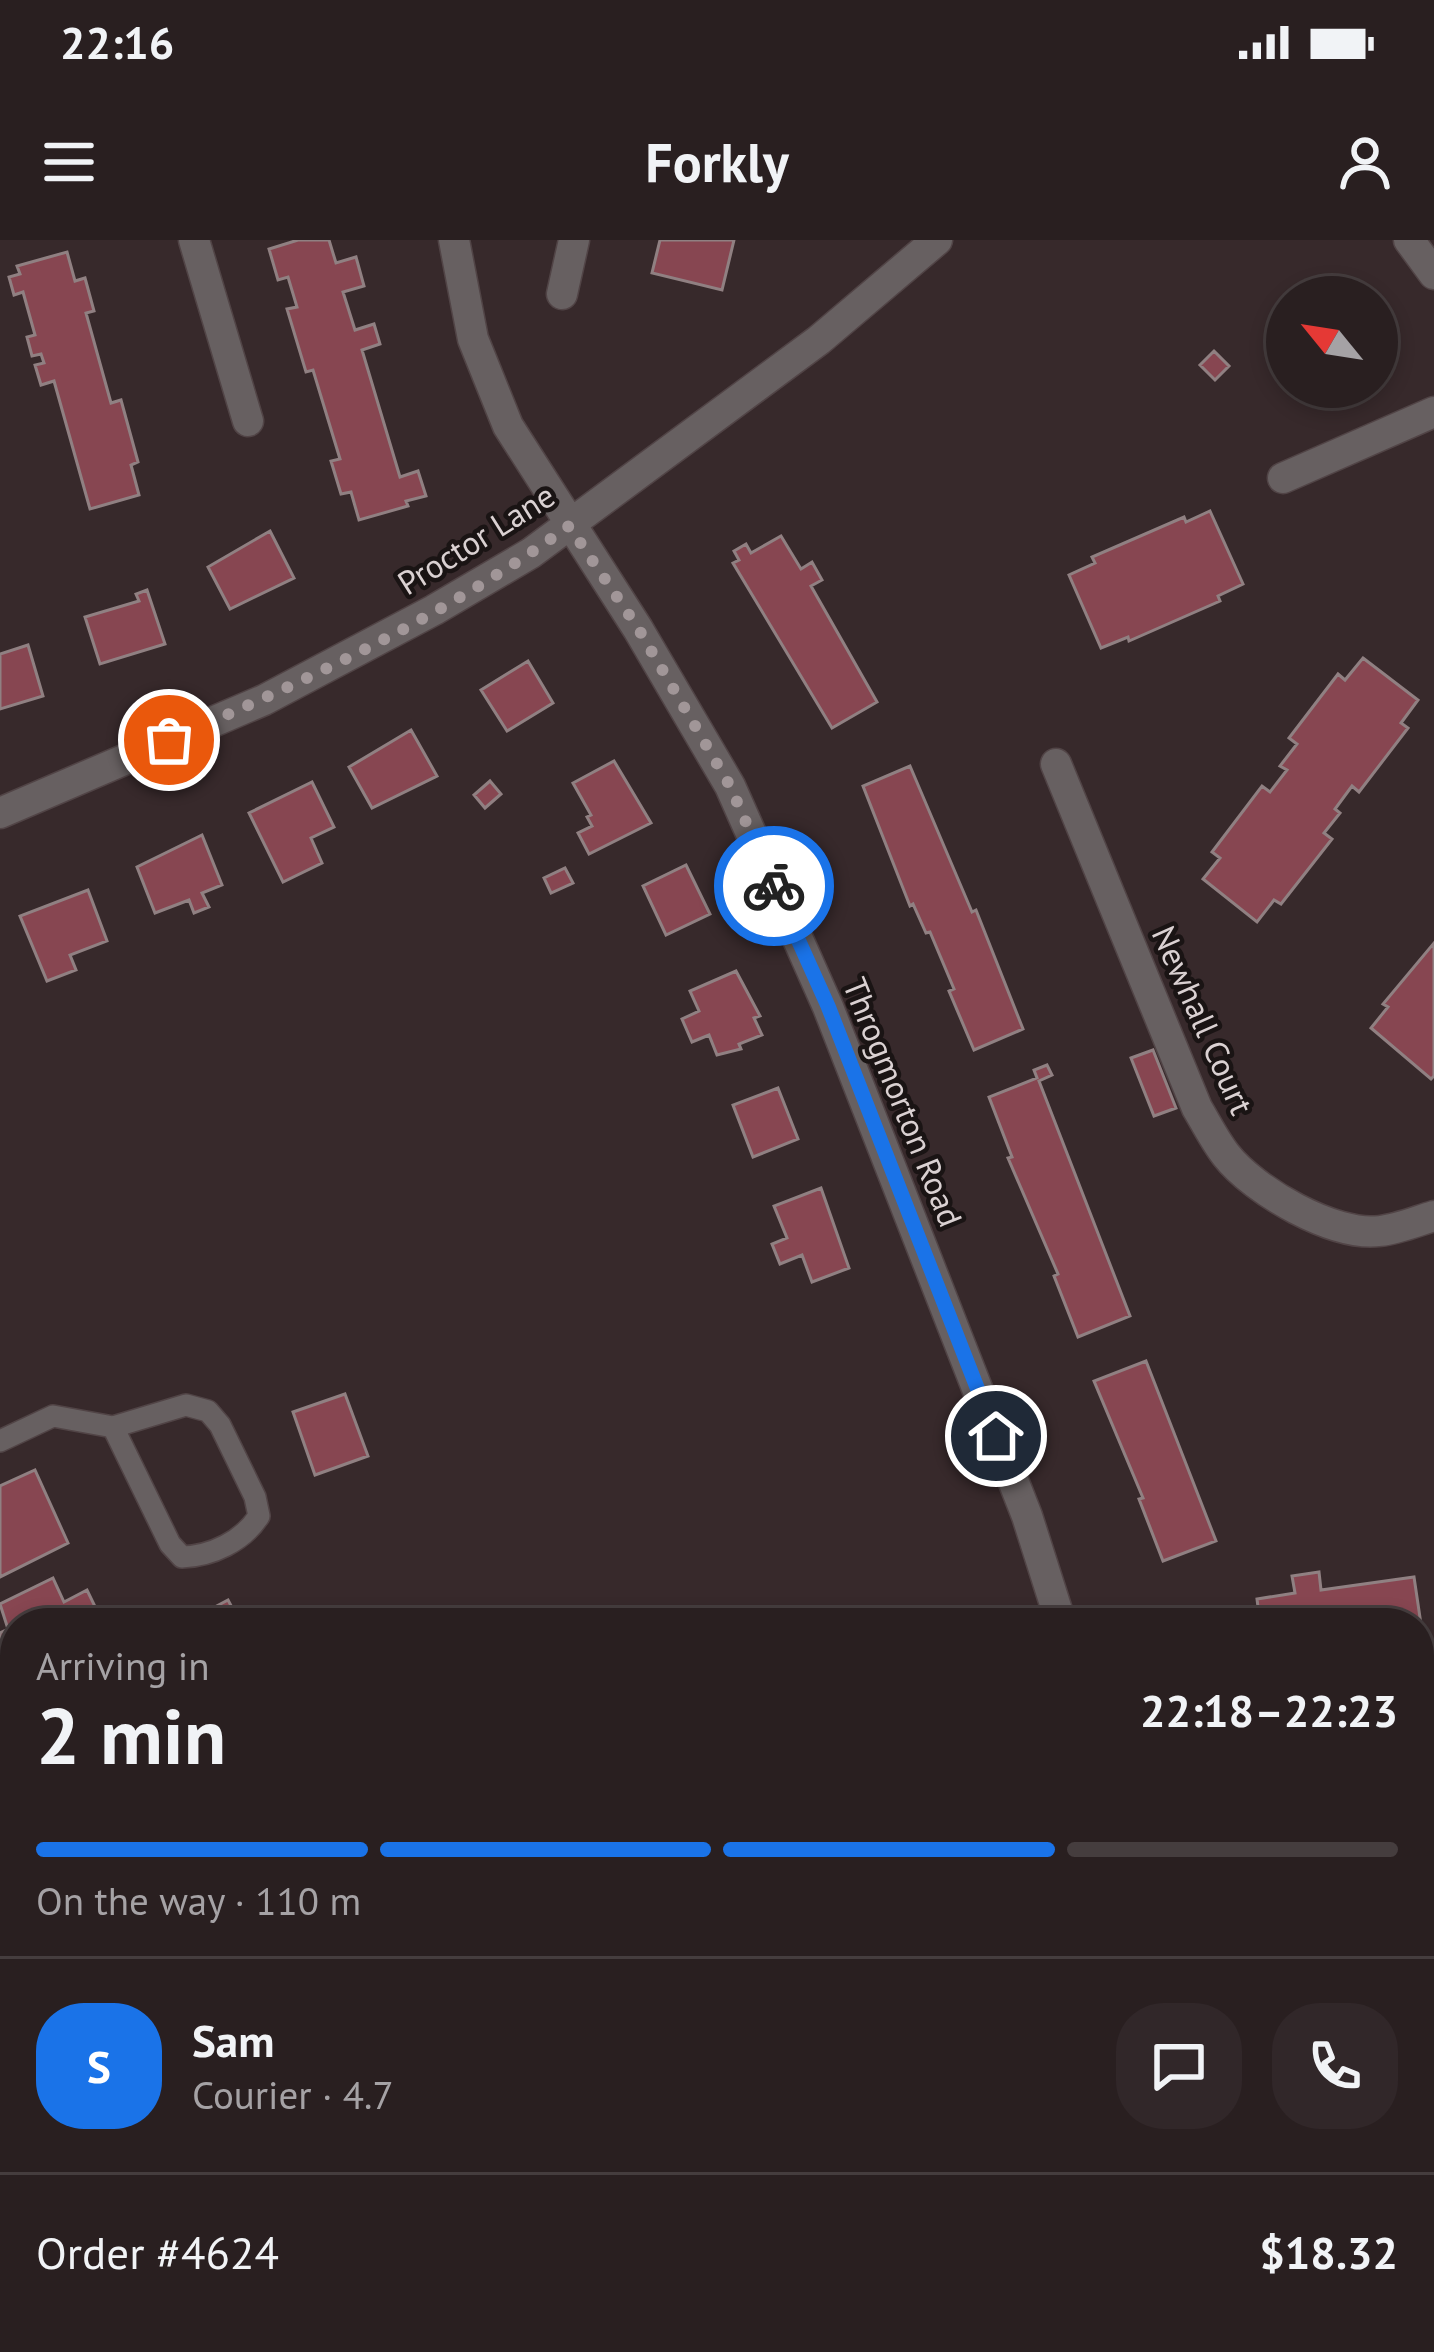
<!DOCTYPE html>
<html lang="en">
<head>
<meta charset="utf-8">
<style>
	:root { --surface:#291f20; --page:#312729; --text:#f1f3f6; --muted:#a5a2a5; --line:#453d3e; --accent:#1a73e8 }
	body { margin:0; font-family:"PT Sans",sans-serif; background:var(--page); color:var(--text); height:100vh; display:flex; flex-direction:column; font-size:45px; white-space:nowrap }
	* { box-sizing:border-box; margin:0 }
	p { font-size:39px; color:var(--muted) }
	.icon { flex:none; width:66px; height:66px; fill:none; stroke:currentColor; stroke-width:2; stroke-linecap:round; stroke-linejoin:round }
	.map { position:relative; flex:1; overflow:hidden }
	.panel { position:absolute; left:0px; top:1368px; width:1434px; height:744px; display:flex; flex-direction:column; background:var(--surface); border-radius:48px 48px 0 0; box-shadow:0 6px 18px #0003,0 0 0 3px var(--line) }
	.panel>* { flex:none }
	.needle { width:78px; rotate:300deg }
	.controls { position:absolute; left:1266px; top:36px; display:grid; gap:24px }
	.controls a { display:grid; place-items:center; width:132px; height:132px; border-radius:50%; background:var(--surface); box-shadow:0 6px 18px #0003,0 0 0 3px var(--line); font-size:60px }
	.pin { position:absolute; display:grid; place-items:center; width:102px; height:102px; color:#fff; margin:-51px; border:6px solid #fff; border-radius:50%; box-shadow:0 3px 12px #0007 }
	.courier { position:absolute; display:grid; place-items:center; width:120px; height:120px; margin:-60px; border:9px solid #1a73e8; border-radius:50%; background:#fff; color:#222; box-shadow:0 3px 15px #0007 }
	.head em { font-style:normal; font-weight:700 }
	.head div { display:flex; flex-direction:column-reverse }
	.head { display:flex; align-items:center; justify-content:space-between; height:204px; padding:0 36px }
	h1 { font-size:78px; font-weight:700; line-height:90px }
	.bar { display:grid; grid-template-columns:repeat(4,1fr); gap:18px 12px; align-content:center; height:144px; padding:0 36px }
	.bar i { height:15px; border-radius:9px; background:var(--line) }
	.bar .on { background:var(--accent) }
	.bar p { grid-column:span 4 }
	.line { display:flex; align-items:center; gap:30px; padding:0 36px; border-top:3px solid var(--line) }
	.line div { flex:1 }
	.round { display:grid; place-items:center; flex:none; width:126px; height:126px; border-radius:48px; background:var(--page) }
	.status { display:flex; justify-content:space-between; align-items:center; height:84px; padding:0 60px; background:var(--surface); direction:ltr }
	.status svg { height:33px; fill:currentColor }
	header { display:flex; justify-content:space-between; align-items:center; height:156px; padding:0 36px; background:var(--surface); font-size:54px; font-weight:700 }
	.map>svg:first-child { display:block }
	.building { fill:#874651; stroke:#908082; stroke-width:3 }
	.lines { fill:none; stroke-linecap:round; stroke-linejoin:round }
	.lane-casing { stroke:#514446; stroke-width:24 }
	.street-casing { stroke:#514446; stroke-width:33 }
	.secondary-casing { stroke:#514446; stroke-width:33 }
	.lane { stroke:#676061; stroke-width:21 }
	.street { stroke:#676061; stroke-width:30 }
	.secondary { stroke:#877c7d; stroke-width:30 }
	.done { stroke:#a19698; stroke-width:12; stroke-dasharray:0 21.6 }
	.route { stroke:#1a73e8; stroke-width:15 }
	.labels { text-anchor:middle; stroke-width:9; stroke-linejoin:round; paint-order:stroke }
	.street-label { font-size:33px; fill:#dad1d2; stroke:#1a1414 }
</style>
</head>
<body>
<div class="status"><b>22:16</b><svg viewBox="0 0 49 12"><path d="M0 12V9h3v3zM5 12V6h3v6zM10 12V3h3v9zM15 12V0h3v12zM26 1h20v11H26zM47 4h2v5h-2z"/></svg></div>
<header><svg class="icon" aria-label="menu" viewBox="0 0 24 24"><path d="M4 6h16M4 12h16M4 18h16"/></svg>Forkly<svg class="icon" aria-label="person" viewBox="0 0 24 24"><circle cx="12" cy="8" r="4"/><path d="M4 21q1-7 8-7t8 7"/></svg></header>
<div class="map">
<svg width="1434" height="2112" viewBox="0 0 1434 2112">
	<rect width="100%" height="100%" fill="#37292b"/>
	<path class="building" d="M 298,0 L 329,0 L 336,23 L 356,17 L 364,46 L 343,52 L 355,90 L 374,84 L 380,104 L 362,110 L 400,237 L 418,231 L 426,256 L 406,261 L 408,266 L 359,280 L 351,252 L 341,254 L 331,221 L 340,219 L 313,130 L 306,132 L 287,69 L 297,67 L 288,37 L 278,40 L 269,9 Z
		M 660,0 L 734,0 L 722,50 L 652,33 Z
		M 67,12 L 75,41 L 85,38 L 94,71 L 86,73 L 111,163 L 121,160 L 138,222 L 131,225 L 139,255 L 90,269 L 54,141 L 41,145 L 35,125 L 44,123 L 41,114 L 32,116 L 27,97 L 35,95 L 23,52 L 14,55 L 9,37 L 20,34 L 17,26 Z
		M 1214,111 L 1229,126 L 1215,140 L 1200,125 Z
		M 1210,271 L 1243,344 L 1218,356 L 1220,361 L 1129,401 L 1128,397 L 1101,408 L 1069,335 L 1095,323 L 1092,317 L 1184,277 L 1186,282 Z
		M 270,291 L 294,338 L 230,369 L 208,327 Z
		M 781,296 L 801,329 L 812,322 L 822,340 L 811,346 L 877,462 L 832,488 L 733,323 L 739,320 L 734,311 L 746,304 L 751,313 Z
		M 147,350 L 165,404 L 100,424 L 85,377 L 139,361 L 136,354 Z
		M 28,405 L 43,456 L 0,469 L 0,414 Z
		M 1363,418 L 1418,460 L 1401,483 L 1408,488 L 1359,552 L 1352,546 L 1335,569 L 1340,573 L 1324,593 L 1332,599 L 1281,664 L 1274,660 L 1257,682 L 1203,639 L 1220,618 L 1212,612 L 1262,546 L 1270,552 L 1287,530 L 1280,526 L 1297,504 L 1289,498 L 1338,434 L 1345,440 Z
		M 528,421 L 553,463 L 507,491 L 481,450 Z
		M 411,490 L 437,536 L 372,568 L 349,527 Z
		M 614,521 L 651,583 L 589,614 L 578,593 L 592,586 L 587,577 L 591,575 L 573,543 Z
		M 910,526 L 972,672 L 976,670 L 1023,789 L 974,810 L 949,751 L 954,749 L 930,692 L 926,693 L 913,664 L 910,666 L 863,546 Z
		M 490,541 L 501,554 L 485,568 L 474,555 Z
		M 312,542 L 334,587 L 311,598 L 322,623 L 283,642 L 249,573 Z
		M 202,595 L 222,645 L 202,653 L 209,667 L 194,673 L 189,660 L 155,673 L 137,627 Z
		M 686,625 L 710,674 L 666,695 L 643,646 Z
		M 565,628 L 573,643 L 551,653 L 544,638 Z
		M 88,650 L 107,701 L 70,715 L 76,730 L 47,741 L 20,676 Z
		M 1434,703 L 1434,836 L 1431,839 L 1371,788 L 1388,767 L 1383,764 Z
		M 736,731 L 760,776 L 754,778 L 762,795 L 739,804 L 741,809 L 717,815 L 709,795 L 692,802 L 682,779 L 699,771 L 690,751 Z
		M 1153,810 L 1176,868 L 1154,876 L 1131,818 Z
		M 1047,825 L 1052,835 L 1039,841 L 1130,1076 L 1078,1097 L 1054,1036 L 1058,1034 L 1008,918 L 1012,917 L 989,857 L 1037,838 L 1034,830 Z
		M 778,848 L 798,899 L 753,917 L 733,865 Z
		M 821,948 L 849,1028 L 812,1042 L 802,1015 L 780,1024 L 772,1004 L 787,998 L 774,966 Z
		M 1146,1121 L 1216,1301 L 1163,1321 L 1139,1259 L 1143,1258 L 1094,1141 Z
		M 345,1154 L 368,1216 L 315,1235 L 293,1172 Z
		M 35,1230 L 68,1303 L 0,1337 L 0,1246 Z
		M 1319,1332 L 1321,1350 L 1414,1337 L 1422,1391 L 1419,1392 L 1419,1383 L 1260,1383 L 1257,1359 L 1295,1353 L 1292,1336 Z
		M 53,1338 L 64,1362 L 87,1350 L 103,1383 L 15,1383 L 12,1461 L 0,1435 L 0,1393 L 8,1389 L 0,1364 Z
		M 228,1360 L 237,1377 L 226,1383 L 197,1383 L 194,1378 Z
		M 15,1980 L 15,2048 L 3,2023 L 0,2024 L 0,1987 Z
		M 48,2097 L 92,2097 L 99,2112 L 43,2112 L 40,2104 Z
		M 295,2097 L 347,2097 L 349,2102 L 321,2112 L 301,2112 Z
		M 540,2097 L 586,2097 L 590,2112 L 541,2112 Z
		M 669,2097 L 731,2097 L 733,2108 L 672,2112 Z
		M 1229,2097 L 1298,2098 L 1304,2112 L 1235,2112 Z"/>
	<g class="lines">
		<defs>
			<path id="lane" d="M 0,1201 L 53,1176 L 113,1187 L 186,1165 L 208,1171 L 220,1185 L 255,1257 L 259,1276 C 243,1301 212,1316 182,1317 L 170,1304 L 113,1187
				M 0,1956 L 15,1949
				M 619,2097 L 622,2112"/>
			<path id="street" d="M 194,0 L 248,181
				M 454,0 L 473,99 L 508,186 L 638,389 L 730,546 L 828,767 L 1027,1276 L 1061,1383
				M 1409,0 L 1434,34
				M 562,54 L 574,0
				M 1283,238 L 1434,172
				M 1056,524 L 1197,868 C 1206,883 1215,901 1226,915 C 1254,951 1334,997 1380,991 C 1398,989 1417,981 1434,976
				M 0,573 L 264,460 L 434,370 L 531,313 L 819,100 L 937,0
				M 1419,1501 L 1434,1499
				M 1063,2097 L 1089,2112
				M 1034,2112 L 1049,2097"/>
			<path id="secondary" d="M 0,1679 L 15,1706
				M 201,2097 L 206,2112"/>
		</defs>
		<use href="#lane" class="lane-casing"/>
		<use href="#street" class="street-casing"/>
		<use href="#secondary" class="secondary-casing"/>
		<use href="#lane" class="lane"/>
		<use href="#street" class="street"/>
		<use href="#secondary" class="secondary"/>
	</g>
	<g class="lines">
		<path class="done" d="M 169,500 C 307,441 448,374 569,286 L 638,388 L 730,546 L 774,646"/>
		<path class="route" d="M 774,646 L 828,766 L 996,1196"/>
	</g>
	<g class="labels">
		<g class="street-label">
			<text transform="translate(476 299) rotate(-32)" y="12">Proctor Lane</text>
			<text transform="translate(1203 780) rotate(66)" y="12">Newhall Court</text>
			<text transform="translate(903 862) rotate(68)" y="12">Throgmorton Road</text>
		</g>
	</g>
</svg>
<div class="controls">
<a><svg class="needle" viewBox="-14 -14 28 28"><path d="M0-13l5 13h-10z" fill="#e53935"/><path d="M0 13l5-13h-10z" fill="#a5a2a5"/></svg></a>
</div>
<div class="pin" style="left:169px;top:500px;background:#ea580c"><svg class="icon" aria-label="bag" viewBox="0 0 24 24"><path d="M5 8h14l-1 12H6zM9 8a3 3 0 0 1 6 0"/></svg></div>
<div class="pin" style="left:996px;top:1196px;background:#1f2937"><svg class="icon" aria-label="home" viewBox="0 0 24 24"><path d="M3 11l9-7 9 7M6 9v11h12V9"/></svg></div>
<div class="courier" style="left:774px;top:646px"><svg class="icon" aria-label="bike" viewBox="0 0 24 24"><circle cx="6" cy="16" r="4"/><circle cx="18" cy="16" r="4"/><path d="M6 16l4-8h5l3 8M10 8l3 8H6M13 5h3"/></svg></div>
<section class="panel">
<div class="head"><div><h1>2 min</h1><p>Arriving in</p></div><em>22:18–22:23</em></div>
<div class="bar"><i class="on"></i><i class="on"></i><i class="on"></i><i></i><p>On the way · 110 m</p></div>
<div class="line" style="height:216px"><b class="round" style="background:var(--accent);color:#fff">S</b><div><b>Sam</b><p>Courier · 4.7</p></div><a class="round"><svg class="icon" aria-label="chat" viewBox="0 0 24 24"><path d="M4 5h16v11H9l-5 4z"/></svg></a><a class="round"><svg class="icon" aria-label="phone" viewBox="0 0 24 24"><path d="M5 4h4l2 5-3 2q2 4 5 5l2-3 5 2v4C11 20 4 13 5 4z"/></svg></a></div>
<div class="line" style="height:156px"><div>Order #4624</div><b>$18.32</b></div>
</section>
</div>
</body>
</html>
